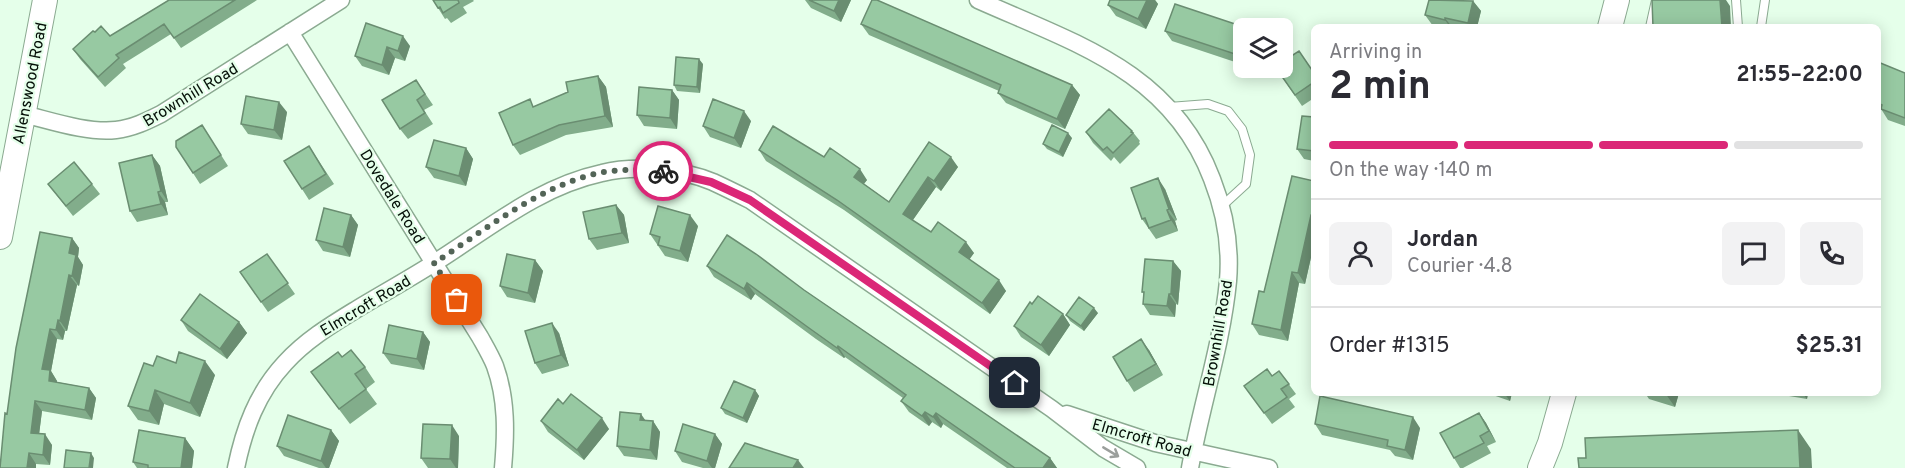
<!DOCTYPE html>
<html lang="en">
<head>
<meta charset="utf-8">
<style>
	:root { --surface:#fff; --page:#f2f2f3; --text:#2b2b33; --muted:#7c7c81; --line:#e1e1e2; --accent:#db2777 }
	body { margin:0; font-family:Overpass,sans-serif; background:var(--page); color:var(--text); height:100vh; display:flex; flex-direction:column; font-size:22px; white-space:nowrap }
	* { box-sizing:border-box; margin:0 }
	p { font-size:20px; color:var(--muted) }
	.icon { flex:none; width:33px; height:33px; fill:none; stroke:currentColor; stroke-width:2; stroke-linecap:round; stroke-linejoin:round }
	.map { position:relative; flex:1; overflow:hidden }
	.sheet { position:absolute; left:1311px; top:24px; width:570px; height:372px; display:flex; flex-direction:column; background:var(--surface); border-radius:9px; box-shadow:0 3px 15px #0003 }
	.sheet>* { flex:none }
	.buttons { position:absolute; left:1233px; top:18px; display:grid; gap:12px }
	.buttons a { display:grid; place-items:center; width:60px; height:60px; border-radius:9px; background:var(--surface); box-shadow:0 3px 15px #0003; font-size:30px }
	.pin { position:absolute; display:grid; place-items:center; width:51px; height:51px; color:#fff; margin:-26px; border-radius:12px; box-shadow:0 3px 9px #0006 }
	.courier { position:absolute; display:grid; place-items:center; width:60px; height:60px; margin:-30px; border:4px solid #db2777; border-radius:50%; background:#fff; color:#222; box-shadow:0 2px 8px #0007 }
	.headline em { font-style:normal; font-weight:700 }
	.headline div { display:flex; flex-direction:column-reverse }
	.headline { display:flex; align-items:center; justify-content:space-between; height:102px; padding:0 18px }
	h1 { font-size:39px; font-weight:700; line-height:45px }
	.bar { display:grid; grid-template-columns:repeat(4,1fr); gap:9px 6px; align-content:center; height:72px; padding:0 18px }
	.bar i { height:8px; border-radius:4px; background:var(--line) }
	.bar .current { background:var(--accent) }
	.bar p { grid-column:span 4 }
	.line { display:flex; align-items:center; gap:15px; padding:0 18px; border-top:2px solid var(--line) }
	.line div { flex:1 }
	.round { display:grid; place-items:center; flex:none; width:63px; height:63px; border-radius:9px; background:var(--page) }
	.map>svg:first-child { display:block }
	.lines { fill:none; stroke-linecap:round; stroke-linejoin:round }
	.lane-casing { stroke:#8baa91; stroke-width:10 }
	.street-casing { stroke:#8baa91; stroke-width:19 }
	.secondary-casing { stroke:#8baa91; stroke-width:26 }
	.lane { stroke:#fff; stroke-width:8 }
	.street { stroke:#fff; stroke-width:16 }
	.secondary { stroke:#fff; stroke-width:24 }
	.wall { fill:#82ad8b }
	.shaded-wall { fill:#6a8d71 }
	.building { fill:#97c9a2; stroke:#6a8d71; stroke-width:1.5 }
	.oneway { stroke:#9b9f9c }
	.done { stroke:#536457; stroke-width:6; stroke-dasharray:0 10.8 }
	.route { stroke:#db2777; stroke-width:8 }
	.labels { text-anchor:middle; stroke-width:4.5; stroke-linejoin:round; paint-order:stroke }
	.street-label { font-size:16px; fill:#051008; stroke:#e5ffea }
</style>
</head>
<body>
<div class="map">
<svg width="1905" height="468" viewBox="0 0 1905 468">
	<rect width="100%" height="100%" fill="#e5ffea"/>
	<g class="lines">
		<defs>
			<path id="lane" d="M 1736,0 L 1738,27
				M 1650,27 L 1656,0
				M 1761,27 L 1765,0
				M 1169,107 L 1208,104 L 1228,111 L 1242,129 L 1250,155 L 1246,184 L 1222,206"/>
			<path id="street" d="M 978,0 C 1074,43 1171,71 1212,179 C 1225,212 1231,245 1228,281 C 1222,344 1201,406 1190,468
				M 290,32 L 480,337 C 485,346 491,356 495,366 C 507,399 506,434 503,468
				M 23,114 C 52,121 86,133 116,130 C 133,128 147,121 161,114 L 341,0
				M 1067,414 L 1155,443 L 1269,468
				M 236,468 C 244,429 257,393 285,363 C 306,340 331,325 357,309 C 382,294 407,280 431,265 C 486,231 537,187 602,173 C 634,165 683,169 713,182 C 726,188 738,194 750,200 L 1052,409 L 1103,448 L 1137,468"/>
			<path id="secondary" d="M 1610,27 L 1617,0
				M 0,237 L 45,0
				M 1540,468 L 1550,443 L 1564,393"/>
		</defs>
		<use href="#lane" class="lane-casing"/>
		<use href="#street" class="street-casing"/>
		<use href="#secondary" class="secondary-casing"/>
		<use href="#lane" class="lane"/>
		<use href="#street" class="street"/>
		<use href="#secondary" class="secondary"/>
	</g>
	<path class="wall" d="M 169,0 L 257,0 L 181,48 L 171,34 L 123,64 L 126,68 L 105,87 L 80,59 L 73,49 L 95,32 L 110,36 Z
		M 433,0 L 473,0 L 474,1 L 463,7 L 467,13 L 451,23 L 447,18 L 445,19 Z
		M 805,0 L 851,0 L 841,22 L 811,8 Z
		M 1110,0 L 1155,0 L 1158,4 L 1146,29 L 1116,16 L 1108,5 Z
		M 1473,1 L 1481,11 L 1477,27 L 1437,27 L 1433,26 L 1425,15 Z
		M 366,23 L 410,46 L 405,61 L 395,58 L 389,75 L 362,66 L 355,56 Z
		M 861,24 L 1072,85 L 1080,95 L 1065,129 L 1006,103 L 998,93 L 999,91 L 869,35 Z
		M 1244,28 L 1244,65 L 1172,41 L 1165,31 Z
		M 1878,62 L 1905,73 L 1905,126 L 1888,120 L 1878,104 Z
		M 703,64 L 700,93 L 677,91 L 674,85 Z
		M 1260,68 L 1271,68 L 1270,71 Z
		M 1276,68 L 1314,73 L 1314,98 L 1302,106 Z
		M 598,76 L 606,87 L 613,127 L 566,135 L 520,155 L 513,145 L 535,106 L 568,92 Z
		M 416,80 L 433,105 L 424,110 L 433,124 L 408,139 L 400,129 Z
		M 672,90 L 679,100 L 677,129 L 644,126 L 637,115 Z
		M 287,112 L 282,140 L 248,134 L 241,124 Z
		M 1314,117 L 1314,161 L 1304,159 L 1297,149 Z
		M 751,121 L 741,148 L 710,137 L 703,126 Z
		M 202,125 L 228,166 L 200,184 L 193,173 Z
		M 1132,131 L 1140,141 L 1139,142 L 1140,144 L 1120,164 L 1114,157 L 1111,161 L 1093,143 L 1086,132 Z
		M 1072,138 L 1063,157 L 1047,149 L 1043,144 Z
		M 929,142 L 958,167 L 941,191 L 936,187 L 913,220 L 931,232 L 974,253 L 969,259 L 1006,291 L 990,314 L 844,210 L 766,161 L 759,150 L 824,157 L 867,180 L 864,184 L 889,202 Z
		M 309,146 L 334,184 L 309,200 L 302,189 Z
		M 466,148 L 473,159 L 466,186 L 434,178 L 426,167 Z
		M 152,155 L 160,166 L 168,202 L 165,202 L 168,215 L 137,222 L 130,211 Z
		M 1314,181 L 1314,244 L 1305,284 L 1299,283 L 1288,341 L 1259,335 L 1252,324 Z
		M 48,184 L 92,184 L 100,194 L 73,216 Z
		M 1165,189 L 1177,220 L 1175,221 L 1178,231 L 1156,239 L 1142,219 Z
		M 616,205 L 624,215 L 629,243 L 597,250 L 589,239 Z
		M 351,215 L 358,225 L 350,257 L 323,251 L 316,240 Z
		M 698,226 L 688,262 L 665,256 L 650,234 Z
		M 72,238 L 79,248 L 78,257 L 83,265 L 79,286 L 77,285 L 67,331 L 65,331 L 63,340 L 57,339 L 51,371 L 57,381 L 57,382 L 89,388 L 96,398 L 92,420 L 42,411 L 39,434 L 52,445 L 50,465 L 36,464 L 36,468 L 0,468 L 7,414 Z
		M 267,254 L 295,294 L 268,312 L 240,272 Z
		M 535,260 L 543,271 L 535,303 L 507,297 L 500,286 Z
		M 1173,261 L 1181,271 L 1178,305 L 1176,304 L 1175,317 L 1150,315 L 1143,304 L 1144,294 L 1142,292 Z
		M 707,266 L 804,290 L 1050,458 L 1057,468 L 1007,468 L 943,424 L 941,428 L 932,422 L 929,426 L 909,412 L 901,401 L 903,398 L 845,357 L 844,358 L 816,339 L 755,294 L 751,300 L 714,277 Z
		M 1032,304 L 1063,314 L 1070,325 L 1049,356 L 1021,337 L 1014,326 Z
		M 1098,313 L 1084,331 L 1070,321 L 1066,315 Z
		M 181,320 L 239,322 L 247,333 L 227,359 L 188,331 Z
		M 423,332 L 430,342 L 424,370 L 391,364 L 383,353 Z
		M 559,333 L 569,366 L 542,374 L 535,363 Z
		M 1149,350 L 1163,375 L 1134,392 L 1127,381 Z
		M 342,357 L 365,367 L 375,382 L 366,389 L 377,404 L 350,424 L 311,372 Z
		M 153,366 L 215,375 L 200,417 L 164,404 L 159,425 L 138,420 L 128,406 Z
		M 1279,371 L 1296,394 L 1289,399 L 1295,407 L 1272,424 L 1244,386 L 1272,376 Z
		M 755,390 L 759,396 L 747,423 L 725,414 L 721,408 Z
		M 1487,393 L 1512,393 L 1510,401 Z
		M 1645,393 L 1679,393 L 1675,407 L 1649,399 Z
		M 1787,393 L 1808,393 L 1807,399 L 1789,396 Z
		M 563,404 L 609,429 L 584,460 L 548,432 L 541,421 Z
		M 1479,413 L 1486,423 L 1496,442 L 1487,446 L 1491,453 L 1463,468 L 1460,468 L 1454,458 Z
		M 645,420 L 653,421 L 660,432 L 657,460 L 624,456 L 617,446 Z
		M 1315,424 L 1420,428 L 1413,460 L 1395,456 L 1390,450 L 1322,435 Z
		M 331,430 L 339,441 L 329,468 L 319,468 L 284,456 L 277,446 Z
		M 715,434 L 722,444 L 715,468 L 703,468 L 682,462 L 675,451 Z
		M 459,436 L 458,468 L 428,468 L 421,458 Z
		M 185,438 L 194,451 L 192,468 L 137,468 L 133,462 Z"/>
	<path class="shaded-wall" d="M 839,0 L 851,0 L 841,22 L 834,11 Z
		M 1147,0 L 1155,0 L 1158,4 L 1146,29 L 1138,19 Z
		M 1720,0 L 1726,0 L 1730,6 L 1731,27 L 1722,27 Z
		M 1473,1 L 1481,11 L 1477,27 L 1471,27 L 1468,23 Z
		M 1445,18 L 1452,27 L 1450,27 L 1445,20 Z
		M 403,36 L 410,46 L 405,61 L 398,51 Z
		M 387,47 L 395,58 L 389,75 L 382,65 Z
		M 699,59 L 703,64 L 700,93 L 697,87 Z
		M 598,76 L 606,87 L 613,127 L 605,116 Z
		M 1072,85 L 1080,95 L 1065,129 L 1057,119 Z
		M 672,90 L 679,100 L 677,129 L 670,118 Z
		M 279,102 L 287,112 L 282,140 L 274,130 Z
		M 744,111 L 751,121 L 741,148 L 734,138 Z
		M 1068,133 L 1072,138 L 1063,157 L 1059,152 Z
		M 466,148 L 473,159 L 466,186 L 459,176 Z
		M 152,155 L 160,166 L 168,202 L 161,191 Z
		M 951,157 L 958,167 L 941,191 L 934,181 Z
		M 860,169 L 867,180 L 861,187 L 854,177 Z
		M 928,177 L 936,187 L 910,224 L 903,214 Z
		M 1158,178 L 1165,189 L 1177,220 L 1169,209 Z
		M 158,192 L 165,202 L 168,215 L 161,204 Z
		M 616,205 L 624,215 L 629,243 L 622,233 Z
		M 1167,210 L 1175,221 L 1178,231 L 1171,220 Z
		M 351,215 L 358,225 L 350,257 L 343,247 Z
		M 690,215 L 698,226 L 688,262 L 680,251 Z
		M 1311,215 L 1314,219 L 1314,244 L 1305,284 L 1298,273 Z
		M 72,238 L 79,248 L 78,257 L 83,265 L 79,286 L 72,276 L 69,253 Z
		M 966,242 L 974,253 L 967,263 L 959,252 Z
		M 535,260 L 543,271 L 535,303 L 528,293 Z
		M 1173,261 L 1181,271 L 1178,305 L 1171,294 Z
		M 1292,272 L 1299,283 L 1288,341 L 1281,330 Z
		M 69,275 L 77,285 L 67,331 L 60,321 Z
		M 999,280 L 1006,291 L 990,314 L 982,303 Z
		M 747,283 L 755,294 L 751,300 L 744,289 Z
		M 1169,294 L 1176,304 L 1175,317 L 1167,306 Z
		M 1094,308 L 1098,313 L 1084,331 L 1081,326 Z
		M 1063,314 L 1070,325 L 1049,356 L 1041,345 Z
		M 58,320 L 65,331 L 63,340 L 56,330 Z
		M 239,322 L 247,333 L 227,359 L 220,349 Z
		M 552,323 L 559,333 L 569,366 L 561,355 Z
		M 50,329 L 57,339 L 51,371 L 57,381 L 56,391 L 42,369 Z
		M 423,332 L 430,342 L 424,370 L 417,359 Z
		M 1141,339 L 1149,350 L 1163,375 L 1156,364 Z
		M 838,346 L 845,357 L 844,358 L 837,348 Z
		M 205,361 L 215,375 L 200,417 L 190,403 Z
		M 89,388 L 96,398 L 92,420 L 85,410 Z
		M 155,390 L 164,404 L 159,425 L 149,411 Z
		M 755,390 L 759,396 L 747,423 L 743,418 Z
		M 1504,393 L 1512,393 L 1510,401 Z
		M 1665,393 L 1679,393 L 1675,407 Z
		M 1803,393 L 1808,393 L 1807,399 L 1803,394 Z
		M 35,401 L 42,411 L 38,443 L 31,433 Z
		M 925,412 L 932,422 L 929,426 L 922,416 Z
		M 936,413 L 943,424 L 941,428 L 933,417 Z
		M 1479,413 L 1486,423 L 1496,442 L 1489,431 Z
		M 641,414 L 648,424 L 640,420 Z
		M 1413,417 L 1420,428 L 1413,460 L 1405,450 Z
		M 602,418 L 609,429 L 584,460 L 577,450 Z
		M 653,421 L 660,432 L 657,460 L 650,450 Z
		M 452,425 L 459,436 L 458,468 L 456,468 L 450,459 Z
		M 331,430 L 339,441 L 329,468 L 326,468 L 321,461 Z
		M 1798,430 L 1811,449 L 1812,468 L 1800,468 Z
		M 45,434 L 52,445 L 50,465 L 43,455 Z
		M 715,434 L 722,444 L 715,468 L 712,468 L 707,461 Z
		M 185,438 L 194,451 L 192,468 L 181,468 Z
		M 29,453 L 36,464 L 36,468 L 27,468 Z
		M 91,453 L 94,458 L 93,468 L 89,468 Z
		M 1050,458 L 1057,468 L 1043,468 Z
		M 798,460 L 804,468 L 793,468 Z"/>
	<path class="building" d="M 169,0 L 235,0 L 174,38 L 164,24 L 116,55 L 119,58 L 98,77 L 73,49 L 93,31 L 95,32 L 101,26 L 110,36 Z
		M 433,0 L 458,0 L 459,3 L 443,13 L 440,7 L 438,8 Z
		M 809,0 L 839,0 L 834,11 Z
		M 872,0 L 877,0 L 1072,85 L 1057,119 L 998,93 L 1001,85 L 861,24 Z
		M 1110,0 L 1147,0 L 1138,19 L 1108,5 Z
		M 1429,0 L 1473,1 L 1468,23 L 1445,18 L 1445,20 L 1425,15 Z
		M 1652,0 L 1720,0 L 1722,27 L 1653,27 Z
		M 1175,4 L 1247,28 L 1244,28 L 1244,57 L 1165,31 Z
		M 366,23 L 403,36 L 398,51 L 387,47 L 382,65 L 355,56 Z
		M 1299,51 L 1314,73 L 1314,82 L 1295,95 L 1276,68 L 1282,68 L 1282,62 Z
		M 676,57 L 699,59 L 697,87 L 674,85 Z
		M 1878,62 L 1905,73 L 1905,118 L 1881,109 L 1882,105 L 1878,103 L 1878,93 L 1880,87 L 1878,86 Z
		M 598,76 L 605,116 L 559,125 L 513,145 L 499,113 L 530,99 L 533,107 L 568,92 L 566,82 Z
		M 416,80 L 425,94 L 417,100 L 425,113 L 400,129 L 382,100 Z
		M 639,87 L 672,90 L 670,118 L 637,115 Z
		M 246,96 L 279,102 L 274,130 L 241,124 Z
		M 713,99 L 744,111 L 734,138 L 703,126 Z
		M 1109,109 L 1132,131 L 1131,132 L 1133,133 L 1113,153 L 1107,147 L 1103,150 L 1086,132 Z
		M 1302,116 L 1314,117 L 1314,151 L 1297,149 Z
		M 202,125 L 221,155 L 193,173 L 176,147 L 176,141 Z
		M 1052,125 L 1068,133 L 1059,152 L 1043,144 Z
		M 773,126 L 824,157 L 830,148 L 860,169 L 854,177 L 889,202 L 929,142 L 951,157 L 934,181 L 928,177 L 903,214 L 931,232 L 938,222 L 966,242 L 959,252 L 999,280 L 982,303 L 837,200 L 759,150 Z
		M 434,140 L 466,148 L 459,176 L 426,167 Z
		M 309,146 L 326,174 L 302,189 L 284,161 Z
		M 152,155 L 161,191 L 158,192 L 161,204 L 130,211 L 119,163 Z
		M 74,162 L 92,184 L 66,206 L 48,184 Z
		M 1292,176 L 1314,181 L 1314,208 L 1313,215 L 1311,215 L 1298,273 L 1292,272 L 1281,330 L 1252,324 L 1259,291 L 1264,292 Z
		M 1158,178 L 1169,209 L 1167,210 L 1171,220 L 1149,228 L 1145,218 L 1142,219 L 1131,188 Z
		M 616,205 L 622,233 L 589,239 L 583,212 Z
		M 658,206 L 690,215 L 680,251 L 658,245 L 660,237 L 650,234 Z
		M 324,208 L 351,215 L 343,247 L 316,240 Z
		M 40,232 L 72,238 L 69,253 L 76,255 L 72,276 L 69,275 L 60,321 L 58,320 L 56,330 L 50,329 L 42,369 L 50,370 L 49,381 L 89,388 L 85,410 L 35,401 L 31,433 L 45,434 L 43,455 L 29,453 L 27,468 L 0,468 L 5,413 L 7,414 L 16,348 Z
		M 727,235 L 756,254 L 804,290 L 1050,458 L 1043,468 L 1015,468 L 936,413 L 933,417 L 925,412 L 922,416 L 901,401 L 906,395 L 838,346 L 837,348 L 809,328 L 747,283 L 744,289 L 707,266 Z
		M 267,254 L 288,283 L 261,302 L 240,272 Z
		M 507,254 L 535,260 L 528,293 L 500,286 Z
		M 1145,259 L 1173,261 L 1171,294 L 1169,294 L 1167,306 L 1143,304 L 1144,292 L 1142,292 Z
		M 200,294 L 239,322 L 220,349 L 181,320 Z
		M 1038,296 L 1063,314 L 1041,345 L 1014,326 L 1030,302 L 1032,304 Z
		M 1079,297 L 1094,308 L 1081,326 L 1066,315 Z
		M 552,323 L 561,355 L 535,363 L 525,331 Z
		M 389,325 L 423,332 L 417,359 L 383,353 Z
		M 1141,339 L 1156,364 L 1127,381 L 1113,357 Z
		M 351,350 L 365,367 L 355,374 L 366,389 L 339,409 L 311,372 L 338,352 L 342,357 Z
		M 179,352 L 205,361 L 190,403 L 155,390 L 149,411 L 128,406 L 144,363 L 153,366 L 157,356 L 176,363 Z
		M 1267,369 L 1272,376 L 1279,371 L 1289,384 L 1281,389 L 1287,397 L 1264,413 L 1244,386 Z
		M 734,381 L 755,390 L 743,418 L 721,408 Z
		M 571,394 L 602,418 L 577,450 L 541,421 L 558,399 L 563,404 Z
		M 1320,396 L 1413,417 L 1405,450 L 1387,446 L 1388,440 L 1315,424 Z
		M 620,412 L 641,414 L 640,420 L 653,421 L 650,450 L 617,446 Z
		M 1479,413 L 1489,431 L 1480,436 L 1484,443 L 1454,458 L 1440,433 Z
		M 288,415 L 331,430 L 321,461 L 277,446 Z
		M 423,424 L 452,425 L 450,459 L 421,458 Z
		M 683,424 L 715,434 L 707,461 L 675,451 Z
		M 139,430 L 185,438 L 181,468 L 148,468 L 148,465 L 133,462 Z
		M 1798,430 L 1800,468 L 1579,468 L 1578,458 L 1586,458 L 1585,438 Z
		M 745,443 L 798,460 L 793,468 L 729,468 Z
		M 66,450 L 91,453 L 89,468 L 64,468 Z"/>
	<defs><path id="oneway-shaft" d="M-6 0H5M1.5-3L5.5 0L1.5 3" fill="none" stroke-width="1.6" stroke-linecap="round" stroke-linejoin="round" transform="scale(1.5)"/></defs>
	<use class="oneway" href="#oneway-shaft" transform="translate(1111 452) rotate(31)"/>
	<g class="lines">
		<path class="done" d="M 457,300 L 434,263 C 487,229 541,184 604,172 C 624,169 643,169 663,171"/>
		<path class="route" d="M 663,171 L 711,182 L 750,200 L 1015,383"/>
	</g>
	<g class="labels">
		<g class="street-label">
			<text transform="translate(29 83) rotate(-79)" y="6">Allenswood Road</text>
			<text transform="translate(190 94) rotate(-31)" y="6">Brownhill Road</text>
			<text transform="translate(393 196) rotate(58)" y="6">Dovedale Road</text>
			<text transform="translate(365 305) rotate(-31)" y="6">Elmcroft Road</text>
			<text transform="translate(1217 333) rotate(-80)" y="6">Brownhill Road</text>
			<text transform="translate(1142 437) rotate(16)" y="6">Elmcroft Road</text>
		</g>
	</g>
</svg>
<div class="buttons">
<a><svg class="icon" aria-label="layers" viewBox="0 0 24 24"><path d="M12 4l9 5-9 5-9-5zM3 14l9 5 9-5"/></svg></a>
</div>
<div class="pin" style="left:457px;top:300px;background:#ea580c"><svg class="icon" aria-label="bag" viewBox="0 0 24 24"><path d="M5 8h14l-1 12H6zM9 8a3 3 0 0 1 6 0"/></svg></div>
<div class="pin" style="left:1015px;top:383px;background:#1f2937"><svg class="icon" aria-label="home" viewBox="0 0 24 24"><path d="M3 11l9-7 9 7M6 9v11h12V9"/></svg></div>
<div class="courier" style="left:663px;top:171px"><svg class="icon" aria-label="bike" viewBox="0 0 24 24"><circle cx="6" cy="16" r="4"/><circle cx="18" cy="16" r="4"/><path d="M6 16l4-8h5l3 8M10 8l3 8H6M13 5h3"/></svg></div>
<section class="sheet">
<div class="headline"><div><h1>2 min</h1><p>Arriving in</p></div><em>21:55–22:00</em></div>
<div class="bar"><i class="current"></i><i class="current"></i><i class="current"></i><i></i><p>On the way · 140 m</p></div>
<div class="line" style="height:108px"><a class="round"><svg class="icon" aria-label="person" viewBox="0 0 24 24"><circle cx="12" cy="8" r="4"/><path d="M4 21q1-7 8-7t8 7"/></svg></a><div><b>Jordan</b><p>Courier · 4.8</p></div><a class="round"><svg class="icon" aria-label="chat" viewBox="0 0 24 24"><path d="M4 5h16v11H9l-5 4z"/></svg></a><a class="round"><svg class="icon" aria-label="phone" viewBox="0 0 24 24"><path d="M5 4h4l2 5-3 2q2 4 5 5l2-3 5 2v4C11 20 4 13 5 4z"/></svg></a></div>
<div class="line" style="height:78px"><div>Order #1315</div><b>$25.31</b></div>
</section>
</div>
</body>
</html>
